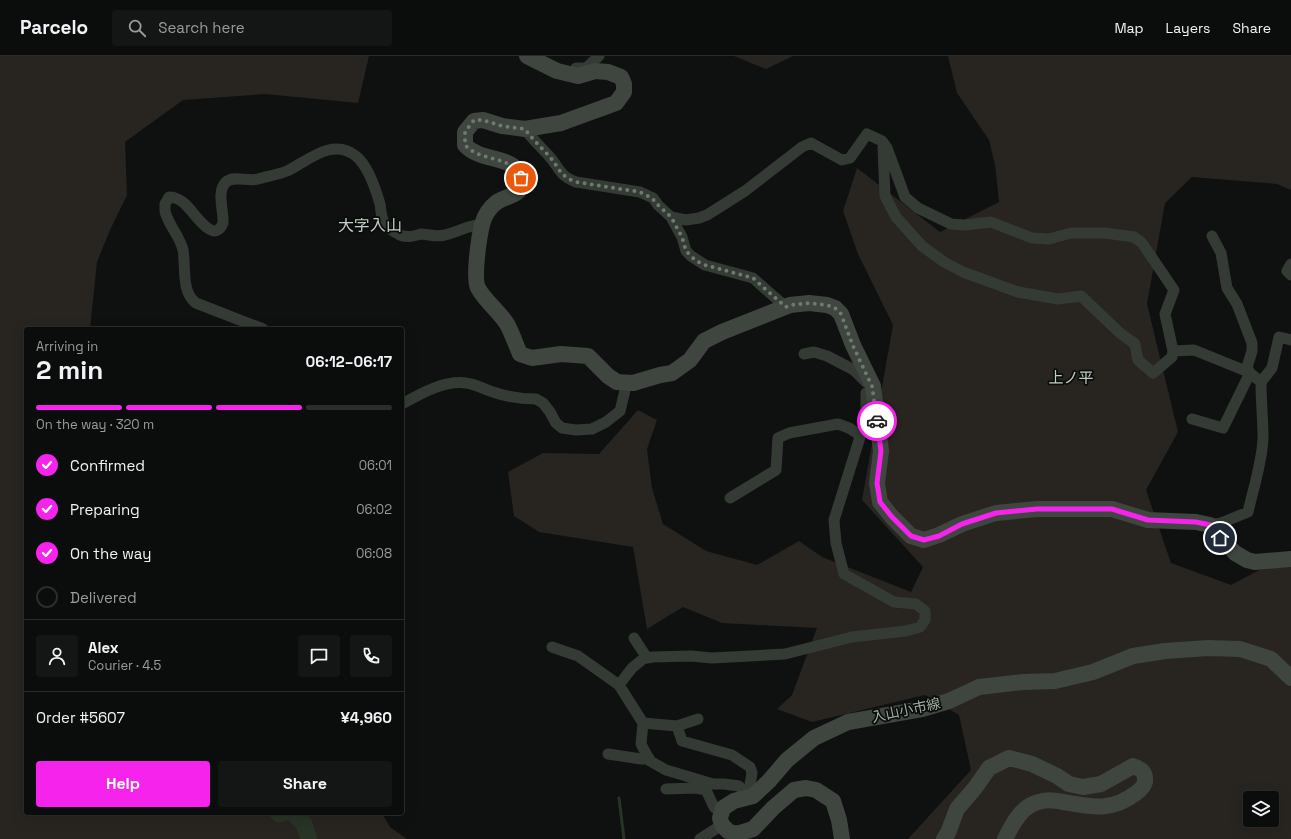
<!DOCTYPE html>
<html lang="en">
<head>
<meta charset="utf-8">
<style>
	:root { --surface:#0b0d0c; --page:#141615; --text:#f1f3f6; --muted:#9a9c9d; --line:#2b2d2d; --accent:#f523eb }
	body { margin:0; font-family:"Space Grotesk","Noto Sans JP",sans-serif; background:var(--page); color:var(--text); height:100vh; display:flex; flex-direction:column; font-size:15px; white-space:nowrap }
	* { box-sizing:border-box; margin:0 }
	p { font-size:13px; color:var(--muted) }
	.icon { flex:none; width:22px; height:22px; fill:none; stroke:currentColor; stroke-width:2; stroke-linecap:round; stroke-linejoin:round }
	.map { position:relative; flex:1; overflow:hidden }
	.panel { position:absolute; left:24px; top:271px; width:380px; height:488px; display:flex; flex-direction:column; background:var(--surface); border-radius:4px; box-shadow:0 4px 16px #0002,0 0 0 1px var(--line) }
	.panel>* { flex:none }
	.buttons { position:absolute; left:1243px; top:735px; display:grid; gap:8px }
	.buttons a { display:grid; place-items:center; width:36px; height:36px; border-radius:4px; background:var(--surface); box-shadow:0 4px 16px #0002,0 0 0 1px var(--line); font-size:20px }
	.pin { position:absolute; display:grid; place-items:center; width:34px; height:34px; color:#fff; margin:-17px; border:2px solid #fff; border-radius:50%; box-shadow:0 1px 4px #0007 }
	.courier { position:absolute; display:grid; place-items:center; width:40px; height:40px; margin:-20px; border:3px solid #f523eb; border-radius:50%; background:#fff; color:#222; box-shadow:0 1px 5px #0007 }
	.head em { font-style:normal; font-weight:800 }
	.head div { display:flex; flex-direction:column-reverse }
	.head { display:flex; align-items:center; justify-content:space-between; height:68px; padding:0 12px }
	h1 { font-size:26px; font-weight:800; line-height:30px }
	.bar { display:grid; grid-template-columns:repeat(4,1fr); gap:6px 4px; align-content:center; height:48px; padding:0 12px }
	.bar i { height:5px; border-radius:3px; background:var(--line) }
	.bar .selected { background:var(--accent) }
	.bar p { grid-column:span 4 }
	.line { display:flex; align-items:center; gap:10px; padding:0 12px; border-top:1px solid var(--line) }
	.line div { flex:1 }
	.round { display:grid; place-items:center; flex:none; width:42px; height:42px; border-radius:4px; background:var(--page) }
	ol { padding:0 12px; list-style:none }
	li { display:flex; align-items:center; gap:12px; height:44px }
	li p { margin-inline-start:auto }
	li .icon { padding:4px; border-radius:50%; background:var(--accent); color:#fff; stroke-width:4 }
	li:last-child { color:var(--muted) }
	li i { width:22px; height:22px; border:2px solid var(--line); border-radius:50% }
	.button { display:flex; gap:8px; margin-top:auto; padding:8px 12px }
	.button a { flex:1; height:46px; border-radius:4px; background:var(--accent); color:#fff; font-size:16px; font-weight:800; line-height:46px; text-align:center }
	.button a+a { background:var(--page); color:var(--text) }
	header { display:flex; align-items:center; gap:24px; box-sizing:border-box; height:56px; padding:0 20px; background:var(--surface); border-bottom:1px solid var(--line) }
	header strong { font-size:19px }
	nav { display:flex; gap:22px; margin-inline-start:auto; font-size:14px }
	.search { width:280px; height:36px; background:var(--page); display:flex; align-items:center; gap:10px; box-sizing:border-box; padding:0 14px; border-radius:4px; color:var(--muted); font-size:15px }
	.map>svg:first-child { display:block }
	.green { fill:#282420; fill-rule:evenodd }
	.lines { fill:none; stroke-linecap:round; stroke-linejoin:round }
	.stream { stroke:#283426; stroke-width:3 }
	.river { stroke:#283426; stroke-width:17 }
	.minor { stroke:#343b35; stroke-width:11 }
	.secondary { stroke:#3e463f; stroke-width:16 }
	.done { stroke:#6d7a6e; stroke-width:4; stroke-dasharray:0 7.2 }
	.route { stroke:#f523eb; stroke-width:5 }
	.labels { text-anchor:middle; stroke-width:3.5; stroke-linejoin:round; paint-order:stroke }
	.street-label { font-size:14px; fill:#a0b2a1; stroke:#0a0b0b }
	.neighbourhood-label { font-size:15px; fill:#c1cec2; stroke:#0a0b0b }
	.quarter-label { font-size:16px; fill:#c1cec2; stroke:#0a0b0b }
</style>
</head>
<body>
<header>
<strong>Parcelo</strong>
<div class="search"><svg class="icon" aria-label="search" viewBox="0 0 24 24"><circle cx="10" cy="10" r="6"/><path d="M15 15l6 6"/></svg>Search here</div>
<nav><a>Map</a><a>Layers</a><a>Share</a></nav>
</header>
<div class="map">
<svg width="1291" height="783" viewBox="0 0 1291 783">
	<rect width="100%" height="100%" fill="#0f1110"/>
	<path class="green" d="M 0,0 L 369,0 L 358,47 L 265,38 L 183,44 L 125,86 L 127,139 L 110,174 L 97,206 L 90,273 L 26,273 L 26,757 L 382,757 L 390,771 L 407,783 L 0,783 Z
		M 734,0 L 793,0 L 766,13 Z
		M 948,0 L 1291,0 L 1291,134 L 1277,128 L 1192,121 L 1165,147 L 1147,248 L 1178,376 L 1146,434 L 1171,507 L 1231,529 L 1291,497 L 1291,783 L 908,783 L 971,714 L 959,659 L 925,639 L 812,666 L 777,653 L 792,639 L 817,572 L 722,567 L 683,551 L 647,573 L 633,491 L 539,476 L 514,460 L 508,416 L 543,397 L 599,398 L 638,354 L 657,364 L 647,393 L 652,432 L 663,468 L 706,495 L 757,509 L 799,485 L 822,501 L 911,536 L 923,511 L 862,444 L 893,269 L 858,198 L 843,155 L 857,112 L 940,176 L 999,146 L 995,109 L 989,84 L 957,37 ZM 1250,742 L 1272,742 L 1272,764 L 1250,764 Z"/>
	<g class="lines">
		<path class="stream" d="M 619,742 L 624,783"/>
		<path class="river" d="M 278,757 L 279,758 L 284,757
			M 294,757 L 304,768 L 309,783"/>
		<path class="minor" d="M 576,12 L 586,12 L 599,0
			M 525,73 C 532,83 541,91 549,100 C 560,112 558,119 576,126 L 640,136 L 653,142 L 658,149 L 671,161 L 682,181 L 686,195 L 691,200 L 705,209 L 753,222 L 771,238 L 786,251
			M 883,91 L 885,140 L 896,161 L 922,190 L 944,206 L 963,216 L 1018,236 L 1058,243 L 1081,240 L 1120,277 L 1135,288 L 1138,304 L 1153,317 L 1172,301 L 1173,295
			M 671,161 L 686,164 L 699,162 L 707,159 L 745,135 L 802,91 L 811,87 L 842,104 L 850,102 L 867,78 L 882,85 L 887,92 L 905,141 L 918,152 L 951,168 L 965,169 L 991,166 L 1032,182 L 1049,183 L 1071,177 L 1105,177 L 1134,181 L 1142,187 L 1174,234 L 1165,258 L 1173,295 L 1194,294 L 1241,313 L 1250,317 L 1261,326 C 1261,345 1263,364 1263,383 C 1262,406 1253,434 1248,456 L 1221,467 L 1210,469
			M 1291,208 L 1287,215 L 1291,219
			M 263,273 L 196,247 C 181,236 186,211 183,194 C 180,180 168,169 165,155 L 165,148 L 169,141 C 176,141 181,144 186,149 C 194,156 214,190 223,167 C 224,155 216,136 226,126 C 234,119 248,126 258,123 C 268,120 277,119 287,115 C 308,105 332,81 356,100 C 368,110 376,134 380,148 C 381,154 381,161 384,166 C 387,172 394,176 400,179 C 408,182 413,180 421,178 C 424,178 427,179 430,179 C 435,180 440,180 445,179 C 458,176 469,169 482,168
			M 1261,326 L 1272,312 L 1279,281 L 1291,284
			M 402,348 C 420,338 444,324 466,327 C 475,328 484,333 493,336 C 507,341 521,343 536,343 L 543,347 L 550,356 L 556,367 L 562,372 L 576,374 L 592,373 L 606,366 L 620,355 L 627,326
			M 1192,363 L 1223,372 L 1250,317 L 1247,311 L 1252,295 L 1252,287 L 1237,248 L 1227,232 L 1221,197 L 1212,180
			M 730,442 L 776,414 L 778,382 L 789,377 L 838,368 L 849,372 L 860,379
			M 634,582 L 647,602
			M 552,591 L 578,600 L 619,629
			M 643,667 L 677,670 L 682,685 L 732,699 L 750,711 L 752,717 L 748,741
			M 677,670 L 698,663
			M 608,698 L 641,703 L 649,702
			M 666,733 L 696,732 L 706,734 L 714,751 L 722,757
			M 748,741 L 739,730 L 724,728 L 713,728 L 666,714 L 650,705 L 641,688 L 643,667 L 619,629 L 632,612 L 643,603 L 647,602 L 653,601 L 691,600 L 712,602 L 785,598 L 852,581 L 906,575 L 920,571 L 925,564 L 925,555 L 916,548 L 894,546 L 844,518 L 836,487 L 834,464 L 866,362 L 866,337 L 873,330 L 866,326 L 854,314 L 827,300 L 814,296 L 804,298
			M 700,783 L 722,769"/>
		<path class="secondary" d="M 527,0 L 557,15 L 578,20 L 595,15 L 608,16 L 621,21 L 624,28 L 624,36 L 616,47 L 561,67 L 525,73 L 502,70 L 483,64 L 474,65 L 465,76 L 465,89 C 479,105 508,100 518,115 C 521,118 521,123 521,127 C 522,140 505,140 497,146 C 490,151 484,160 482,169 C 479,181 473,222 478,232 C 485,245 499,255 507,268 C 512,277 516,289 520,298 L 532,302 L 561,298 L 588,300 L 608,320 L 617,326 L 633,327 L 660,319 L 672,317 L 690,304 L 704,285 L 722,276 L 790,249 L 809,247 L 827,249 L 835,252 L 841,258 L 853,289 L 873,330 L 881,395 L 877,427 L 880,446 L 892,461 L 911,480 L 924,484 L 939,479 L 962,468 L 996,457 L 1037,453 L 1112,453 L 1148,464 L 1196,466 L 1210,469 L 1235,497 L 1247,504 L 1255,506 L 1291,503
			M 842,783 L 839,764 L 833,745 L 816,734 L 806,732 L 794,734 L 773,752 L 753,773 L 737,778 L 728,775 L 722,769 L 720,762 L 723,752 L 734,745 L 753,740 L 769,725 L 787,704 L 814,682 L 848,666 L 922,653 L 949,645 L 979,631 L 1023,626 L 1055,625 L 1093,616 L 1133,600 L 1165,595 L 1208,592 L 1240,593 L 1271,603 L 1291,622
			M 944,783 L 948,777 L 957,753 L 975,732 L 989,712 L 1009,702 L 1032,708 L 1057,720 L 1069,728 L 1083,731 L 1101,728 L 1133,710 C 1139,712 1145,715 1145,722 C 1146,728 1141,734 1136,737 C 1112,756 1091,751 1063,746 C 1052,744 1044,743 1033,748 C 1020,753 1011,771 1005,783"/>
	</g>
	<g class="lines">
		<path class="done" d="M 521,122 C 512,98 481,107 465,89 L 465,76 L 474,64 L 483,64 L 502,70 L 525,73 C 532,83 541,91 549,100 C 560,112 558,119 576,126 L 640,136 L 652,142 L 658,149 L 671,161 L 682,181 L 686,195 L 696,205 L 705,209 L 753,222 L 771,238 L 786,251 L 790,249 L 809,247 L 827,249 L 835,252 L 841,258 L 853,290 L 872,330 L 877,365"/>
		<path class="route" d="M 877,365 L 881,395 L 877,427 L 880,446 L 892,461 L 911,480 L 924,484 L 939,480 L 962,468 L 996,457 L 1037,453 L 1112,453 L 1148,464 L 1196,466 L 1210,469 L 1220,482"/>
	</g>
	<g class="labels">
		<g class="street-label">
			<text transform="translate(906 654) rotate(-12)" y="5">入山小市線</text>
		</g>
		<g class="neighbourhood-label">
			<text x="1071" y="327">上ノ平</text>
		</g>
		<g class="quarter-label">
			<text x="370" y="175">大字入山</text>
		</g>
	</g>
</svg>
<div class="buttons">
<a><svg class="icon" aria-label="layers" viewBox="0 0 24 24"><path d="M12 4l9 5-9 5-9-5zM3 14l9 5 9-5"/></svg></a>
</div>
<div class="pin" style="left:521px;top:122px;background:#ea580c"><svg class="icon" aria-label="bag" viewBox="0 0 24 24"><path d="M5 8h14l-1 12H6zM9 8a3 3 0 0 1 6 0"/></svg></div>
<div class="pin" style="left:1220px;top:482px;background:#1f2937"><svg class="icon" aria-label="home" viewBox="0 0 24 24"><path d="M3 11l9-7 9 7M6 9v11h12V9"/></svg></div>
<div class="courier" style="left:877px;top:365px"><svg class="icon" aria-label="car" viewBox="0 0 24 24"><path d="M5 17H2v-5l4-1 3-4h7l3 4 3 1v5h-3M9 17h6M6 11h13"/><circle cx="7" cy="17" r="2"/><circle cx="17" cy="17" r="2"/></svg></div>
<section class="panel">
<div class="head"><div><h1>2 min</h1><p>Arriving in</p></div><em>06:12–06:17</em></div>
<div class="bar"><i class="selected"></i><i class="selected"></i><i class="selected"></i><i></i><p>On the way · 320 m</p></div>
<ol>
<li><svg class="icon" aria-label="check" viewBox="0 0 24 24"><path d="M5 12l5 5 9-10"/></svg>Confirmed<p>06:01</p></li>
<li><svg class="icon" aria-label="check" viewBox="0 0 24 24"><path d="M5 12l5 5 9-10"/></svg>Preparing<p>06:02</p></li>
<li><svg class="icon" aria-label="check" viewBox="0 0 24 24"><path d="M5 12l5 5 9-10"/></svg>On the way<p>06:08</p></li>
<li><i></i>Delivered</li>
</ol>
<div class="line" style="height:72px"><a class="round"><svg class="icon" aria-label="person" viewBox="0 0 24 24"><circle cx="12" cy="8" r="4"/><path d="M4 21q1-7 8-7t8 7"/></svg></a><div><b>Alex</b><p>Courier · 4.5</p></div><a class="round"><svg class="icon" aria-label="chat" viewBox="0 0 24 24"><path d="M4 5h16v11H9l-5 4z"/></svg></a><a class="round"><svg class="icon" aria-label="phone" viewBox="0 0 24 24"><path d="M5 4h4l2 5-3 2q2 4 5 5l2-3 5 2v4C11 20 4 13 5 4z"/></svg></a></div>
<div class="line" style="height:52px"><div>Order #5607</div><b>¥4,960</b></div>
<div class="button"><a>Help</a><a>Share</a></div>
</section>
</div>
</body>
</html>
